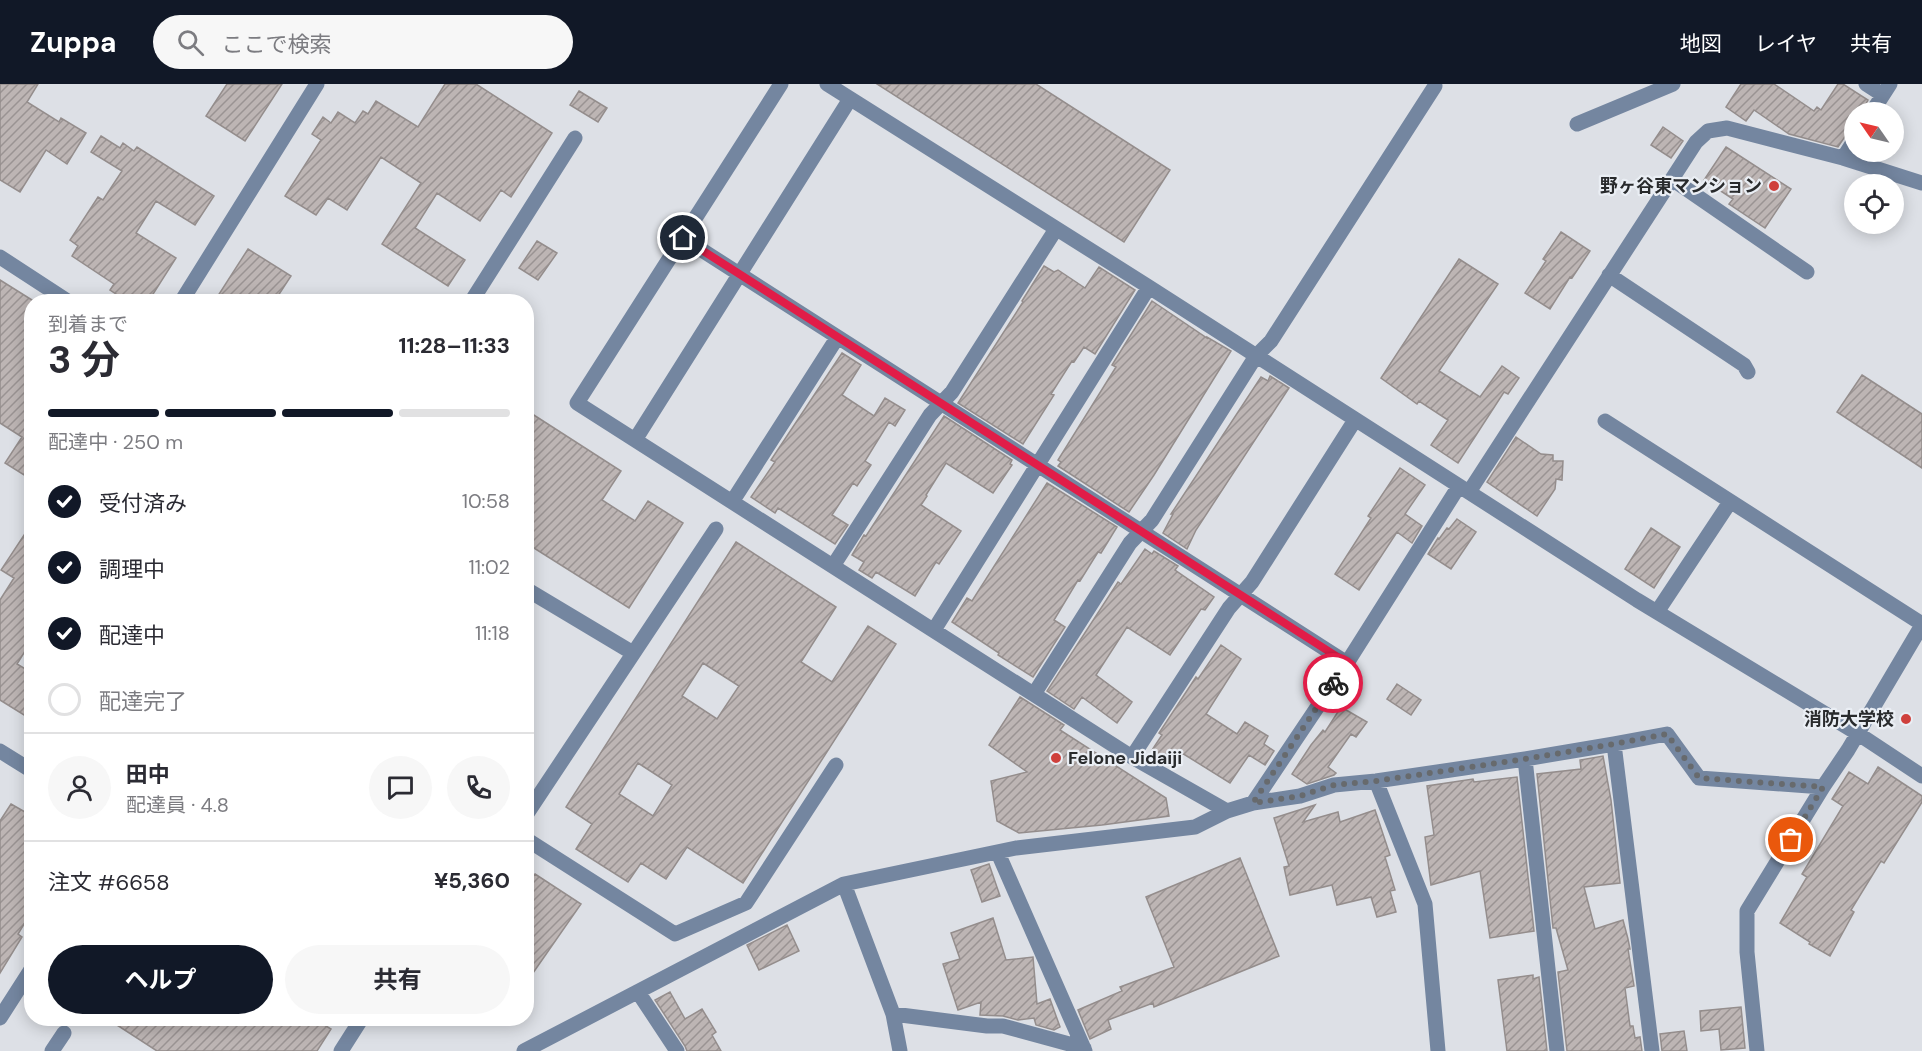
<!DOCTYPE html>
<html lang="ja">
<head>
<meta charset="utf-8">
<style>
	:root { --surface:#fff; --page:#f7f7f7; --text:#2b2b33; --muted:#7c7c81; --line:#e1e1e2; --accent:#111827 }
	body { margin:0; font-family:"DM Sans","Noto Sans JP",sans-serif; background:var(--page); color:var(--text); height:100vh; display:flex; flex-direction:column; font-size:22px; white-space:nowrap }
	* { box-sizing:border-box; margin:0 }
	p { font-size:20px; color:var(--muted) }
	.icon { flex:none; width:33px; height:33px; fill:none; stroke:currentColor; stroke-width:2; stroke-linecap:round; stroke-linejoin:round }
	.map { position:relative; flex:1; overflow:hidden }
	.details { position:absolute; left:24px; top:210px; width:510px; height:732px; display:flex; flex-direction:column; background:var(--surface); border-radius:24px; box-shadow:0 3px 15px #0003 }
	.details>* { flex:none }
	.needle { width:39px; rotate:304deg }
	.buttons { position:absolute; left:1844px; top:18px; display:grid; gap:12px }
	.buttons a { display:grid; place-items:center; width:60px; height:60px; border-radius:50%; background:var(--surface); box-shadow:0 3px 15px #0003; font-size:30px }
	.pin { position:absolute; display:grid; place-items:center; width:51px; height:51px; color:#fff; margin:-26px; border:3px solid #fff; border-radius:50%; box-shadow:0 2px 6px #0007 }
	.courier { position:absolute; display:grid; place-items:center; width:60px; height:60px; margin:-30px; border:4px solid #e11d48; border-radius:50%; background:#fff; color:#222; box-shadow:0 2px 8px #0007 }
	.head em { font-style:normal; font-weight:700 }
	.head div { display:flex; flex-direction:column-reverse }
	.head { display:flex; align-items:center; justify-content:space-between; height:102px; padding:0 24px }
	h1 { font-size:39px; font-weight:700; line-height:45px }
	.bar { display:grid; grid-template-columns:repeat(4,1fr); gap:9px 6px; align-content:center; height:72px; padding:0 24px }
	.bar i { height:8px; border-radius:4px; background:var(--line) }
	.bar .selected { background:var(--accent) }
	.bar p { grid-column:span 4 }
	.line { display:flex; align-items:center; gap:15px; padding:0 24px; border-top:2px solid var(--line) }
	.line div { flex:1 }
	.round { display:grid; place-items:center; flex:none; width:63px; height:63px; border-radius:32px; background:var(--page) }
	ol { padding:0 24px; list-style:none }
	li { display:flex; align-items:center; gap:18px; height:66px }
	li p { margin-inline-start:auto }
	li .icon { padding:6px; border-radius:50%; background:var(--accent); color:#fff; stroke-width:4 }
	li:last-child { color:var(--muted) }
	li i { width:33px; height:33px; border:3px solid var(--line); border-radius:50% }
	.cta { display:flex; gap:12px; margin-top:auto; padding:12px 24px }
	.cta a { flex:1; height:69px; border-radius:36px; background:var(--accent); color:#fff; font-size:24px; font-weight:700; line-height:69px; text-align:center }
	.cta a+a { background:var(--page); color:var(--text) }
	header { display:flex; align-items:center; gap:36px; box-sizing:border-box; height:84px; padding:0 30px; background:var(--accent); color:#fff }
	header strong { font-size:28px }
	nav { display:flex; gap:33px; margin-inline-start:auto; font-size:21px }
	.search { width:420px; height:54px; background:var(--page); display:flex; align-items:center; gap:15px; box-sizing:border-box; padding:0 21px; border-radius:33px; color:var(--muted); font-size:22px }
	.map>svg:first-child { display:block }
	.building { fill:url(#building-hatch); stroke:#948d8c; stroke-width:1.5; fill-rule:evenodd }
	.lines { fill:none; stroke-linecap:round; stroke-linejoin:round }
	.minor { stroke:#7486a0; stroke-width:15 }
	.done { stroke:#676a6d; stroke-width:6; stroke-dasharray:0 10.8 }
	.route { stroke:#e11d48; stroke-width:8 }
	.poi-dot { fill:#cf403c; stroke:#eaeef4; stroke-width:2 }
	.labels { text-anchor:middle; stroke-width:4.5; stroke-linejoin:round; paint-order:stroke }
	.poi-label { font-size:18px; font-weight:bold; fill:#282a2c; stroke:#eaeef4; text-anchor:end }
</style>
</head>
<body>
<header>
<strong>Zuppa</strong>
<div class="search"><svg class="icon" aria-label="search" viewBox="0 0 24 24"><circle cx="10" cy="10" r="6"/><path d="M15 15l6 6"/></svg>ここで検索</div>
<nav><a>地図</a><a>レイヤ</a><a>共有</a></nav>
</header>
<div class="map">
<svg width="1922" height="967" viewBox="0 0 1922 967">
	<defs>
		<pattern id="building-hatch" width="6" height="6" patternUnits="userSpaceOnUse" patternTransform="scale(1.5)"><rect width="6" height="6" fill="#bdb5b4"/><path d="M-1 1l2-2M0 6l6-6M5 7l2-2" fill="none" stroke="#9a9393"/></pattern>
	</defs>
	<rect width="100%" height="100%" fill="#dde0e6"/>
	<path class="building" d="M 0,0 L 38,0 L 27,18 L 59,38 L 61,34 L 86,49 L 67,80 L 46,66 L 20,108 L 0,96 Z
		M 227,0 L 282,0 L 245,57 L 206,32 Z
		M 445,0 L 476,0 L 552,49 L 511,113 L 501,106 L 480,137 L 437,109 L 415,144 L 465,176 L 448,202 L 382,160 L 421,99 L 381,73 L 347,126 L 328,114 L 316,131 L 285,112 L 321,56 L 312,50 L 323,33 L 331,39 L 338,28 L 355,39 L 363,27 L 368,30 L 376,17 L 418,43 Z
		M 877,0 L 1036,0 L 1170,86 L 1124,158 Z
		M 1741,0 L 1774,0 L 1814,27 L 1817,23 L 1821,26 L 1838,0 L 1843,0 L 1868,16 L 1862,28 L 1854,28 L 1854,39 L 1838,63 L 1789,50 L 1754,26 L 1746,37 L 1726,23 Z
		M 579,7 L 607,24 L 598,38 L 570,21 Z
		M 1663,43 L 1683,57 L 1671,74 L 1651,61 Z
		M 101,52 L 120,64 L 123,59 L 134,67 L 137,63 L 214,112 L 195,141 L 156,117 L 136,149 L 176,174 L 148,218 L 128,218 L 110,206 L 114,200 L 72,172 L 78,162 L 70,156 L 98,113 L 103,116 L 122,87 L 91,68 Z
		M 1726,63 L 1791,105 L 1765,144 L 1729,120 L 1733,115 L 1704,96 Z
		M 1561,148 L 1590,167 L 1572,194 L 1570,193 L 1550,225 L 1525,209 L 1546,177 L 1543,175 Z
		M 537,157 L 557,169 L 538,196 L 519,184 Z
		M 248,165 L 291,192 L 274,218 L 214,218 Z
		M 1459,175 L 1498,200 L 1439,287 L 1480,313 L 1502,282 L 1519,294 L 1508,310 L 1504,308 L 1458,379 L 1431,361 L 1448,336 L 1419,317 L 1417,320 L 1381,294 Z
		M 1044,182 L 1054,188 L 1058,186 L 1085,204 L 1099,183 L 1135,206 L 1095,270 L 1084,263 L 1074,278 L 1072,277 L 1051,310 L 1054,311 L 1023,360 L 958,319 L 1023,218 L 1022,217 Z
		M 0,196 L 32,216 L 32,396 L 5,379 L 22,353 L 0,339 Z
		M 1152,217 L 1207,254 L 1207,253 L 1231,267 L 1154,391 L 1129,428 L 1058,382 L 1061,378 L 1058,376 L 1116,283 L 1112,281 Z
		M 842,269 L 861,281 L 842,311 L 874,332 L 885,314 L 905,326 L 895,342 L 889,338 L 865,377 L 871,381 L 857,402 L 853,399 L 832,431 L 848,441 L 835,460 L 778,424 L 775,429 L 751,413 L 775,378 L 771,376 Z
		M 1862,291 L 1922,330 L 1922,384 L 1837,328 Z
		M 1270,292 L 1289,304 L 1196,446 L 1187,465 L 1163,449 L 1173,430 L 1171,430 L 1261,293 L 1268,297 Z
		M 526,326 L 621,387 L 602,416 L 635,437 L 648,417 L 683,439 L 629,524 L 526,459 Z
		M 944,332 L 1012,376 L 1010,380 L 1012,381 L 993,409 L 946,379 L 926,411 L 927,412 L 921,421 L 961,447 L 939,480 L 936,478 L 915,512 L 876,488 L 872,494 L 859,486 L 864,478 L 852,471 L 864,451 L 866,452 Z
		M 1516,353 L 1541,370 L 1553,371 L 1553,377 L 1563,377 L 1562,396 L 1556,395 L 1555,405 L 1537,432 L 1487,398 Z
		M 1400,384 L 1425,401 L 1405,430 L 1422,442 L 1412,459 L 1397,448 L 1359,506 L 1335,490 L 1371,434 L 1368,432 Z
		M 1047,399 L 1117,443 L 1101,469 L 1098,468 L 1080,497 L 1078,496 L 1054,536 L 1065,543 L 1033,593 L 998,571 L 999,569 L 952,538 L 967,514 L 972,517 Z
		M 1457,435 L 1476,448 L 1451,485 L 1428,470 L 1438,454 L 1439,455 L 1447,444 L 1449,445 Z
		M 32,439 L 32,556 L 17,580 L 32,589 L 32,636 L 0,616 L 0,516 L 14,494 L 1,486 Z
		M 1651,444 L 1680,463 L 1654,504 L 1625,485 Z
		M 736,458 L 836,523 L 801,578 L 832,598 L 868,542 L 896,560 L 743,799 L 687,763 L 666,795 L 641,779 L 628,798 L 576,765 L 592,740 L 566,723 ZM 703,579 L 739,602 L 717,635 L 682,612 ZM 638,679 L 672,701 L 653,732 L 619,710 Z
		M 1145,465 L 1152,470 L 1154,467 L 1178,482 L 1175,486 L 1214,513 L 1205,526 L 1201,525 L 1170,571 L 1127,543 L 1096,591 L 1132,618 L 1117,639 L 1082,613 L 1074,625 L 1047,607 L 1118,498 L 1121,500 Z
		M 1221,561 L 1241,575 L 1206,630 L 1237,650 L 1245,638 L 1268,652 L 1264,660 L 1274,667 L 1265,681 L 1249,671 L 1230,699 L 1182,669 L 1173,681 L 1152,666 L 1162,651 L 1159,649 L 1196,593 L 1198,595 Z
		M 1397,600 L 1421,616 L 1411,631 L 1387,615 Z
		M 1020,613 L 1064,641 L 1060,646 L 1166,714 L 1169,732 L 1102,741 L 1019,749 L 997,737 L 991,697 L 1027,688 L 989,661 Z
		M 1341,623 L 1367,638 L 1356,653 L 1351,650 L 1328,683 L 1336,689 L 1334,691 L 1307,700 L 1292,690 L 1311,661 L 1323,646 L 1325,648 Z
		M 1603,672 L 1611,716 L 1620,799 L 1584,803 L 1595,845 L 1623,836 L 1628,855 L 1630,865 L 1628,865 L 1634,902 L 1625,904 L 1630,942 L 1633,942 L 1635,954 L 1640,953 L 1642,967 L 1567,967 L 1558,888 L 1568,886 L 1556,844 L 1553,844 L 1537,690 L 1581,685 L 1580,676 Z
		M 1878,683 L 1922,712 L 1922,718 L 1884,779 L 1881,777 L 1851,826 L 1854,828 L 1830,872 L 1809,860 L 1810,858 L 1780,839 L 1807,793 L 1802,790 L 1843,722 L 1832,715 L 1849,688 L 1868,700 Z
		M 1517,693 L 1534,847 L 1490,854 L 1480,787 L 1431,801 L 1425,753 L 1434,751 L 1427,702 L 1473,695 L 1474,698 Z
		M 11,720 L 32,732 L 32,827 L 18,850 L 22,853 L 0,889 L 0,737 Z
		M 1315,721 L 1303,738 L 1338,728 L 1340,738 L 1375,726 L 1390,771 L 1385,773 L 1395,806 L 1390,807 L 1396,828 L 1377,833 L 1371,813 L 1337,821 L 1332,801 L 1290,811 L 1284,783 L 1289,782 L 1274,734 Z
		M 1240,774 L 1279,872 L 1154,923 L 1153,919 L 1108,936 L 1111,945 L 1090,955 L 1078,926 L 1122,907 L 1120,903 L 1174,883 L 1146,813 Z
		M 989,780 L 1000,812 L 982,818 L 971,786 Z
		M 535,790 L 581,820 L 526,899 L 526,802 Z
		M 993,834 L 1006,876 L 1033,873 L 1037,920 L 1050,915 L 1060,943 L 1054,946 L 1036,941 L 1034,934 L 1018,936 L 1003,932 L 980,931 L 981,918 L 958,926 L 943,880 L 960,875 L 951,849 Z
		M 787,841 L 799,867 L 759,886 L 747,861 Z
		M 1533,891 L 1533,895 L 1539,893 L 1547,967 L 1507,967 L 1498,896 Z
		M 670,908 L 685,935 L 702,925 L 716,948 L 712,951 L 721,967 L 687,967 L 685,962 L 655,916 Z
		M 1741,923 L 1745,964 L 1721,966 L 1719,945 L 1701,947 L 1700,927 Z
		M 106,934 L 313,934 L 331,945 L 317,967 L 157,967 Z
		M 1684,947 L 1687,967 L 1662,967 L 1660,950 Z"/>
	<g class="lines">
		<path class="minor" d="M 781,0 L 577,319 L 1132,673 L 1227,727
			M 827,0 L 1149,203 L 1637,516 L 1857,649 L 1922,692
			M 1866,0 L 1883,11
			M 1872,28 L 1890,0
			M 1577,40 L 1673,0
			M 1843,74 L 1854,57
			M 1672,95 L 1807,188
			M 683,154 L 1347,579
			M 0,173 L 69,218
			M 1609,191 L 1744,281 L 1748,288
			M 181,218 L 317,0
			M 471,218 L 575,54
			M 1605,337 L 1922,540
			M 635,356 L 850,15
			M 1469,408 L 1696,58 L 1708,47 L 1727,44 L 1843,74 L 1922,99
			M 732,418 L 837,254
			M 833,482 L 930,331 L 952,308 L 1056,145
			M 526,505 L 633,569
			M 1657,528 L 1730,418
			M 934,546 L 1149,203
			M 1034,610 L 1130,459 L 1152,436 L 1256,272 L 1271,257 L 1435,2
			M 1614,660 L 1652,967
			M 0,667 L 32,687
			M 1132,673 L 1229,524 L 1252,498 L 1355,336
			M 1525,675 L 1557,967
			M 1376,697 L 1425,820 L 1438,967
			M 1253,719 L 1347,579 L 1459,402
			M 526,731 L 716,445
			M 526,755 L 675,850 L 746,819 L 836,681
			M 998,769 L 1085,967
			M 844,800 L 893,930 L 900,967
			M 638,908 L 677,967
			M 893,930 L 987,942 L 1003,942 L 1084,964
			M 0,934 L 32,884
			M 52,967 L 64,949
			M 341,967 L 362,934
			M 524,967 L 844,800 L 1016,764 L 1195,743 L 1227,727 L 1253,719 L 1300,712 L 1334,701 L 1376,697 L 1525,675 L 1614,660 L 1667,650 L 1699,694 L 1823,703
			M 1757,967 L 1747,868 L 1747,827 L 1823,703 L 1848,666 L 1922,541"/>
	</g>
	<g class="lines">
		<path class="done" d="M 1333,599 L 1253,719 L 1300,712 L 1334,701 L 1376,697 L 1525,675 L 1614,660 L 1667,650 L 1699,694 L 1823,703 L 1791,756"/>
		<path class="route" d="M 683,154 L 1347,579 L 1333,599"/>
	</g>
	<g class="poi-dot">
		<circle cx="1774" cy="102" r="6"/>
		<circle cx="1906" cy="635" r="6"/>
		<circle cx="1056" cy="674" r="6"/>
	</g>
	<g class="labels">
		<g class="poi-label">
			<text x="1762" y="108">野ヶ谷東マンション</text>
			<text x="1894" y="641">消防大学校</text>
			<text x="1068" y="680" text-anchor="start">Felone Jidaiji</text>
		</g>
	</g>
</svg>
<div class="buttons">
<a><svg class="needle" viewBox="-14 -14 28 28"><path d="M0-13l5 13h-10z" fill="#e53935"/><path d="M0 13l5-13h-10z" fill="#7c7c81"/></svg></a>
<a><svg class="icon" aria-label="locate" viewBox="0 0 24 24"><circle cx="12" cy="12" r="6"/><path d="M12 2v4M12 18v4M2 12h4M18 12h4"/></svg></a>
</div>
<div class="pin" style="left:1791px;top:756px;background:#ea580c"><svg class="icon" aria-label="bag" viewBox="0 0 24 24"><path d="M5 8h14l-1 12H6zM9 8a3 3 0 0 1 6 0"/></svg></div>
<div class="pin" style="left:683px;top:154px;background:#1f2937"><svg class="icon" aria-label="home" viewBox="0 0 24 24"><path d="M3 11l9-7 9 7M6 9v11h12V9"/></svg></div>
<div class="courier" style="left:1333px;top:599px"><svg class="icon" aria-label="bike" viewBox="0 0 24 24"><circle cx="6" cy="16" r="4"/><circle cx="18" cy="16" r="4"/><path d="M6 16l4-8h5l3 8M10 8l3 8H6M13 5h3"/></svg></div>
<section class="details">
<div class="head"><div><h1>3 分</h1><p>到着まで</p></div><em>11:28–11:33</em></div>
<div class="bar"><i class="selected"></i><i class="selected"></i><i class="selected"></i><i></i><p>配達中 · 250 m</p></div>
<ol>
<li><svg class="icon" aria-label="check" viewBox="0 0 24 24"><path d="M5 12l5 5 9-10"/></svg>受付済み<p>10:58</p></li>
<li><svg class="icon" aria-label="check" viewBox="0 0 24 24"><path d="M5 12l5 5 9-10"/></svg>調理中<p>11:02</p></li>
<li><svg class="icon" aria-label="check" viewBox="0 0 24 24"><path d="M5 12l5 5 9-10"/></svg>配達中<p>11:18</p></li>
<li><i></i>配達完了</li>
</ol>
<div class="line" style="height:108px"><a class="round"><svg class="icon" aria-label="person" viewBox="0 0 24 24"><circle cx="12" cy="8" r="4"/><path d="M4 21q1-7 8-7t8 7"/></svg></a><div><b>田中</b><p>配達員 · 4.8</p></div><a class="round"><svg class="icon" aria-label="chat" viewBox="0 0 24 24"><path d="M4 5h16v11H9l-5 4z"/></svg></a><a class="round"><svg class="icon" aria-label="phone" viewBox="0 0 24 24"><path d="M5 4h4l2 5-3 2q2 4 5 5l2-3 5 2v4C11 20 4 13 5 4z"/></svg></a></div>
<div class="line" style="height:78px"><div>注文 #6658</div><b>¥5,360</b></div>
<div class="cta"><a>ヘルプ</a><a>共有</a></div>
</section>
</div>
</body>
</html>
